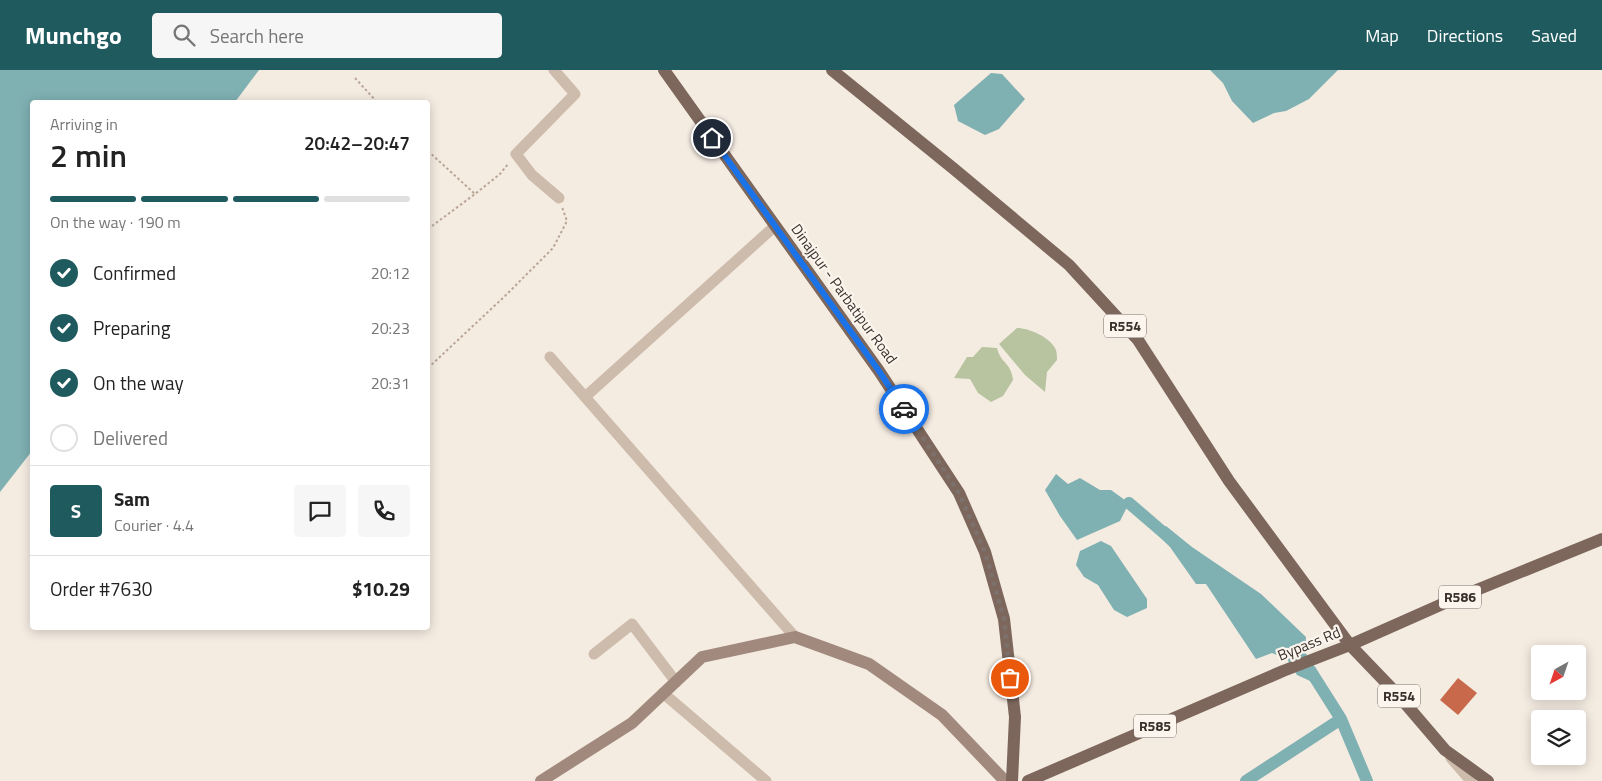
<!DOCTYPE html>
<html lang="en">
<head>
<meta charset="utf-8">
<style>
	:root { --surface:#fff; --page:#f6f6f6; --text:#222; --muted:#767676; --line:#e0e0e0; --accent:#1f5a5e }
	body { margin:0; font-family:"Titillium Web",sans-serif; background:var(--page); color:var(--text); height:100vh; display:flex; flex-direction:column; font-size:19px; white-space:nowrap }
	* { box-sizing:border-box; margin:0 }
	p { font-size:16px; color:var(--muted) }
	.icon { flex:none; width:28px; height:28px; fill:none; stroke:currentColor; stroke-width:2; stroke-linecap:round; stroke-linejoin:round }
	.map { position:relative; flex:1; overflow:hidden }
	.panel { position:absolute; left:30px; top:30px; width:400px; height:530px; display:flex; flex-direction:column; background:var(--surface); border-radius:5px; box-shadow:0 2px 12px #0003 }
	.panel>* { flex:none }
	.needle { width:32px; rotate:220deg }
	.controls { position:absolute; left:1531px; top:575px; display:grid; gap:10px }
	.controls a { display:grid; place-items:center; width:55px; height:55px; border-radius:5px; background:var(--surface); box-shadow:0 2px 12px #0003; font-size:25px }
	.pin { position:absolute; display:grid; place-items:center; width:42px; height:42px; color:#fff; margin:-21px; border:2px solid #fff; border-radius:50%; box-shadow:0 1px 5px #0007 }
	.courier { position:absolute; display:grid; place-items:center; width:50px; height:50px; margin:-25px; border:4px solid #1a73e8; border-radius:50%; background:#fff; color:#222; box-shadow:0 1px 6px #0007 }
	.summary em { font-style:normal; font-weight:600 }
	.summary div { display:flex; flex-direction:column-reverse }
	.summary { display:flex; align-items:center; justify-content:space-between; height:85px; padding:0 20px }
	h1 { font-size:32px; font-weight:600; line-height:38px }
	.bar { display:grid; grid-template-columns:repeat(4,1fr); gap:8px 5px; align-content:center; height:60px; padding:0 20px }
	.bar i { height:6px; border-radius:4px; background:var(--line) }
	.bar .active { background:var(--accent) }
	.bar p { grid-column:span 4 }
	.line { display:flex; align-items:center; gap:12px; padding:0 20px; border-top:1px solid var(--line) }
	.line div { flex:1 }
	.round { display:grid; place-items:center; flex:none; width:52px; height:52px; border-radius:5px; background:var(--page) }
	ol { padding:0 20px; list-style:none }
	li { display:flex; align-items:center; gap:15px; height:55px }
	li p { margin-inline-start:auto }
	li .icon { padding:5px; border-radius:50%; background:var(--accent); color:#fff; stroke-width:4 }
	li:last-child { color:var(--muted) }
	li i { width:28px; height:28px; border:2px solid var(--line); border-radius:50% }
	header { display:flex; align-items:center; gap:30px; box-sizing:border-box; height:70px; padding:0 25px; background:var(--accent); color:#fff }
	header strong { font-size:24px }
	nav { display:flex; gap:28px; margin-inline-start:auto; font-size:18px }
	.search { width:350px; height:45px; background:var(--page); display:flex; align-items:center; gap:12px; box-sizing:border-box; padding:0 18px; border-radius:5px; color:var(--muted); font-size:19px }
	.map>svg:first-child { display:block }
	.green { fill:#b8c4a0 }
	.water { fill:#7fb0b2 }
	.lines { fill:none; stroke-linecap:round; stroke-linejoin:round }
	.canal { stroke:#7fb0b2; stroke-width:12 }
	.building { fill:#c8694b }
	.path { stroke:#b9a596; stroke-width:2; stroke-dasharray:2.5 2.5; stroke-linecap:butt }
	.street { stroke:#cdbbac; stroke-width:11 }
	.secondary { stroke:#a18a7d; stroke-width:12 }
	.primary { stroke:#7d675c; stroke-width:12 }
	.done { stroke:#7c716b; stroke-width:5; stroke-dasharray:0 9 }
	.route { stroke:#1a73e8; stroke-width:6 }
	.labels { text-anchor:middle; stroke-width:4.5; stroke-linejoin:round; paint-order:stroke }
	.shield { fill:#fbf5ee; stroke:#756b66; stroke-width:1 }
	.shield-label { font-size:14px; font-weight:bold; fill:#3b302b }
	.street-label { font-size:15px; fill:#3b302b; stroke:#fbf5ee }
</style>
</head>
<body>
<header>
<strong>Munchgo</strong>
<div class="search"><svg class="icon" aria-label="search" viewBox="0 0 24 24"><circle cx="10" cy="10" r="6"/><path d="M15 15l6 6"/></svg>Search here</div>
<nav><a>Map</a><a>Directions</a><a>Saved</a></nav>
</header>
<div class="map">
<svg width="1602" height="711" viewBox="0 0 1602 711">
	<rect width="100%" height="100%" fill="#f4ebe1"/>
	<path class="green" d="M 1017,258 C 1029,258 1049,267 1055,278 C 1057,281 1057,287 1057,290 L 1047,302 L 1045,322 L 1025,305 L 999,274 Z
		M 982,277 L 997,278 C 1001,294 1011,292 1013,310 L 1003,326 L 991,332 L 978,323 L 970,309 L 954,308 L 967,287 L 973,287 Z"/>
	<path class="water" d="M 0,0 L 259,0 L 235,32 L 32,32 L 32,381 L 0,422 Z
		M 1210,0 L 1338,0 L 1309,29 L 1286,41 L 1274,43 L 1253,53 L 1232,31 L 1223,13 Z
		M 991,3 L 1002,4 L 1025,29 L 999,59 L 985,65 L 958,51 L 954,35 Z
		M 1056,404 L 1068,414 L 1080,408 L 1100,420 L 1111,420 L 1129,433 L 1120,451 L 1077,470 L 1060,446 L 1045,420 Z
		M 1166,456 L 1192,477 L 1261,524 L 1306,567 L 1305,581 L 1319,615 L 1297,605 L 1287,589 L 1272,583 L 1256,589 L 1206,514 L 1196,514 L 1170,477 L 1155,462 Z
		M 1101,471 L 1111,476 L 1147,529 L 1147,538 L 1127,547 L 1114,540 L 1098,515 L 1084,507 L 1076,495 L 1080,481 Z"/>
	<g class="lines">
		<path class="canal" d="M 1129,433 L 1172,470
			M 1310,600 L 1341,649 L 1367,711
			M 1246,711 L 1341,649"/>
	</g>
	<path class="building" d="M 1458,608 L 1477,623 L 1458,645 L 1440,630 Z"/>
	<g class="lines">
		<path class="path" d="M 355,8 L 377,32
			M 428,81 L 475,124 L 500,104 L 508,94
			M 428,159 L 475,124
			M 428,298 L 505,226 L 553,178 L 567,151 L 562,137"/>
		<path class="street" d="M 554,0 L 575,24 L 516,84 L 532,105 L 559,128
			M 775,156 L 585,327 L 795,567
			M 550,287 L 585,327
			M 594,584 L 632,554 L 676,612
			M 663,623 L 766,711
			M 1451,688 L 1471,711"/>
		<path class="secondary" d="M 541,711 L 632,653 L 702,587 L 795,567 L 869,594 L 942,645 L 1005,711"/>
		<path class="primary" d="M 664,0 L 879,301 L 959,423 L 985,482 L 1004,549 L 1015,647 L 1012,711
			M 832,0 L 954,99 L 1069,195 L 1138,270 L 1229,411 L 1350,575 L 1398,625 L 1445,680 L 1488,711
			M 1028,711 L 1283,601 L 1350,575 L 1447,532 L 1602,469"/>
	</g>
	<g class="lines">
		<path class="done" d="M 904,339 L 959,423 L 985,482 L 1004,549 L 1010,608"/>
		<path class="route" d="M 712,68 L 879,301 L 904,339"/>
	</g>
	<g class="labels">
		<g class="shield">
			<rect x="1104" y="244.5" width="42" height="23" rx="4"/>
			<rect x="1439" y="515.5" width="42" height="23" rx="4"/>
			<rect x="1378" y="614.5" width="42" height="23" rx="4"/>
			<rect x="1134" y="644.5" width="42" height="23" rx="4"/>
		</g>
		<g class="shield-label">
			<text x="1125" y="261">R554</text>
			<text x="1460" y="532">R586</text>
			<text x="1399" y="631">R554</text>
			<text x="1155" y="661">R585</text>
		</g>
		<g class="street-label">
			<text transform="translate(844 224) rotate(54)" y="5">Dinajpur - Parbatipur Road</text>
			<text transform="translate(1309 574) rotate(-22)" y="5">Bypass Rd</text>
		</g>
	</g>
</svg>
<div class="controls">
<a><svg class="needle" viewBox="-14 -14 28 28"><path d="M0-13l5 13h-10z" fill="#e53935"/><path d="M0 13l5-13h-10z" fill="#767676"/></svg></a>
<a><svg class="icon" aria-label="layers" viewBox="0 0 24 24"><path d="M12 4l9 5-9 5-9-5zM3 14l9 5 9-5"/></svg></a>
</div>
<div class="pin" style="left:1010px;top:608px;background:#ea580c"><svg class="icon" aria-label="bag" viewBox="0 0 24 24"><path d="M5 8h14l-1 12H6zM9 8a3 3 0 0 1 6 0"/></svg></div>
<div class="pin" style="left:712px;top:68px;background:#1f2937"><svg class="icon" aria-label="home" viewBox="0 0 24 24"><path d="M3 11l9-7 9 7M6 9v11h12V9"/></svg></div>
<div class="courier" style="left:904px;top:339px"><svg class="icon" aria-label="car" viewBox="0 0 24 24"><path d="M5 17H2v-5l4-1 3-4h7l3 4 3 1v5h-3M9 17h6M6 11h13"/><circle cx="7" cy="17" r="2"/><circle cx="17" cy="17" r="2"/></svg></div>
<section class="panel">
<div class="summary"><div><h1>2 min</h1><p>Arriving in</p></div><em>20:42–20:47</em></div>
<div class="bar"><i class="active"></i><i class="active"></i><i class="active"></i><i></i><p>On the way · 190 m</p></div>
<ol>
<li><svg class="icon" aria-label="check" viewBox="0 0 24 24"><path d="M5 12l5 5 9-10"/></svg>Confirmed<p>20:12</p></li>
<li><svg class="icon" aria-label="check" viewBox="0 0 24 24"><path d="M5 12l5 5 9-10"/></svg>Preparing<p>20:23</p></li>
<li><svg class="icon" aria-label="check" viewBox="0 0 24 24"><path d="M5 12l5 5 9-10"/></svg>On the way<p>20:31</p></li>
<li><i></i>Delivered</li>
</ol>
<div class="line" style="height:90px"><b class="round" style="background:var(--accent);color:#fff">S</b><div><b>Sam</b><p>Courier · 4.4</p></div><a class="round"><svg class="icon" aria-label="chat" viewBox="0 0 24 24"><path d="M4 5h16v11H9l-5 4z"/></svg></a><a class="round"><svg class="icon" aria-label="phone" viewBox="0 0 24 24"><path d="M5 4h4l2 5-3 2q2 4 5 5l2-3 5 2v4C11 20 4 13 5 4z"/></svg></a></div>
<div class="line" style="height:65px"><div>Order #7630</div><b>$10.29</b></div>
</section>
</div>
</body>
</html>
